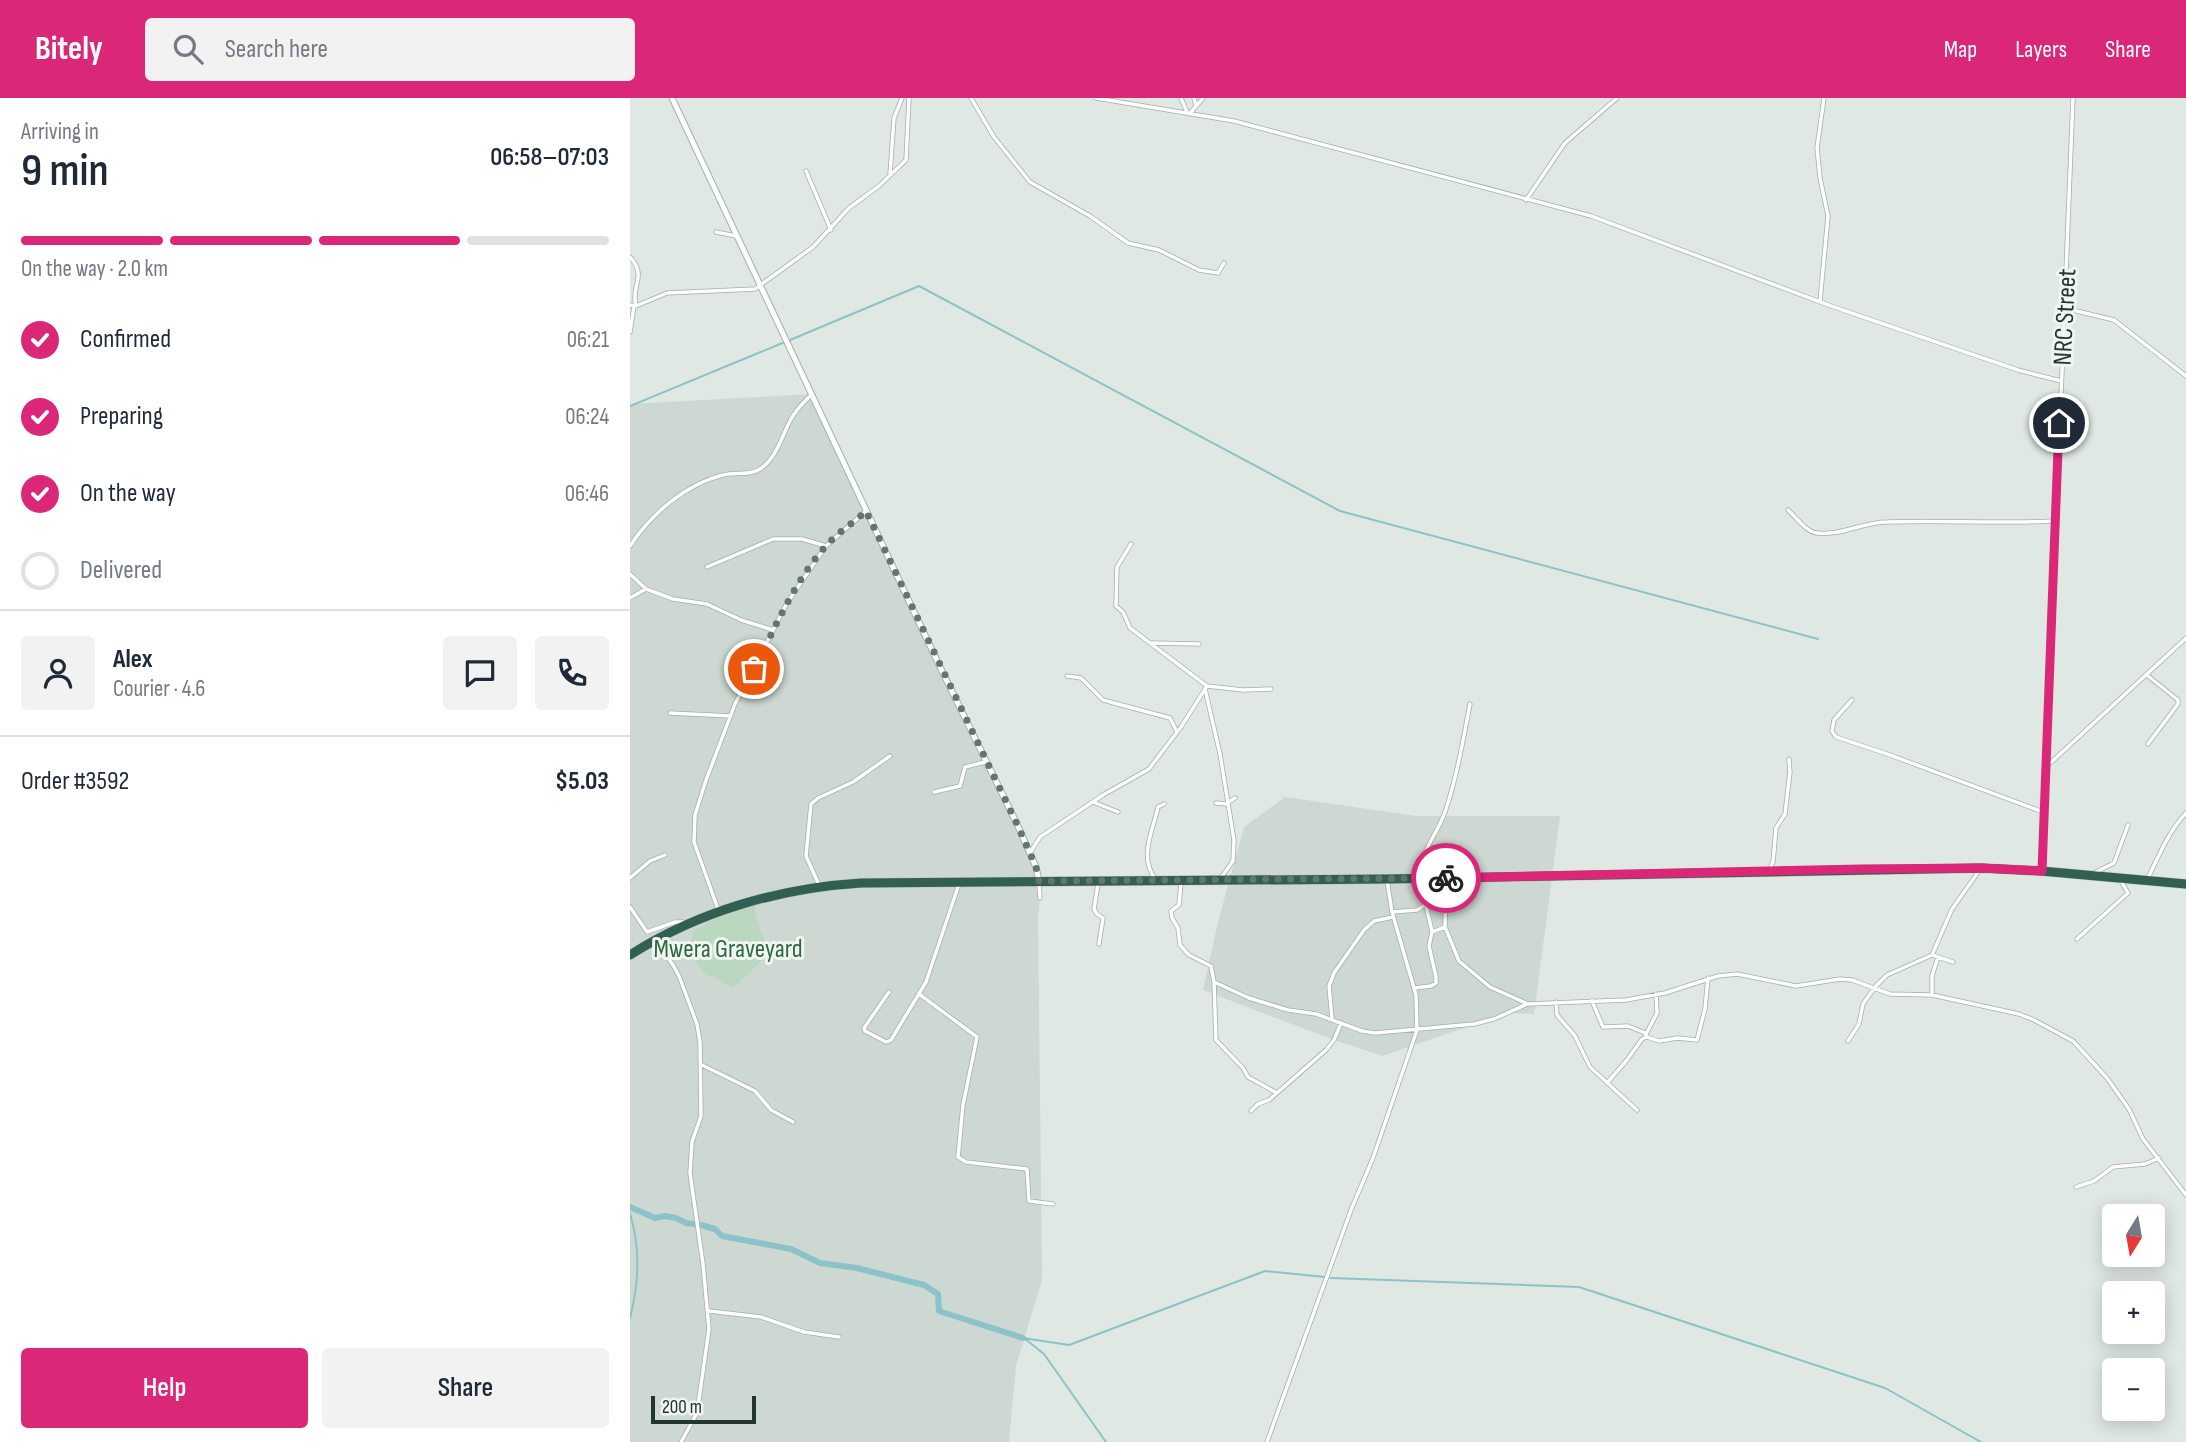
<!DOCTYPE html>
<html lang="en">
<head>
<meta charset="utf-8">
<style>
	:root { --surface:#fff; --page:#f2f2f3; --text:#1f2937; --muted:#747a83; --line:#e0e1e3; --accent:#db2777 }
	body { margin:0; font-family:"Sofia Sans Condensed",sans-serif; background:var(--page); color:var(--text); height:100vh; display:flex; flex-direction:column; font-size:26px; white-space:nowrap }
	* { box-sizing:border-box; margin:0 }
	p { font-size:23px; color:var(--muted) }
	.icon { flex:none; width:38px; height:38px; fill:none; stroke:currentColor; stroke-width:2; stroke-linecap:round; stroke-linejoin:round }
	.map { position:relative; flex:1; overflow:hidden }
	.details { display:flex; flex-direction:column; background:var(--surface); width:630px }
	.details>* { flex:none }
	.needle { width:46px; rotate:191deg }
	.tools { position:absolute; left:1472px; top:1106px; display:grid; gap:14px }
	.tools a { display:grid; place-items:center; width:63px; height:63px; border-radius:7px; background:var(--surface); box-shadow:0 4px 18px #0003; font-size:35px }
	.scale { position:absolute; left:21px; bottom:18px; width:105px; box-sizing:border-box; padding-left:7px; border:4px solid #22362f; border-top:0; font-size:19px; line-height:24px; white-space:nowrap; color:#22362f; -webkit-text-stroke:5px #eff5f1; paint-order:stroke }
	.pin { position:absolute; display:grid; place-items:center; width:60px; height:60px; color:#fff; margin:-30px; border:4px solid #fff; border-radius:50%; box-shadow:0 2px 7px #0007 }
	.courier { position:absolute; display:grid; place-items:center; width:70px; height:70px; margin:-35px; border:5px solid #db2777; border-radius:50%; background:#fff; color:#222; box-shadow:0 2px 9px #0007 }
	.summary em { font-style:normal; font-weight:600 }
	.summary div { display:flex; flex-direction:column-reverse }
	.summary { display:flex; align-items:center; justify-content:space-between; height:119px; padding:0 21px }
	h1 { font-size:46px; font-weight:600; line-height:52px }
	.bar { display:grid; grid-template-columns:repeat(4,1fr); gap:10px 7px; align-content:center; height:84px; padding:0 21px }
	.bar i { height:9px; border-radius:5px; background:var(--line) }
	.bar .selected { background:var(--accent) }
	.bar p { grid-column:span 4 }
	.line { display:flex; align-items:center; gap:18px; padding:0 21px; border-top:2px solid var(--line) }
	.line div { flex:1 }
	.round { display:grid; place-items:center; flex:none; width:74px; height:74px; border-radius:7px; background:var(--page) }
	ol { padding:0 21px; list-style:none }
	li { display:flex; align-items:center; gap:21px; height:77px }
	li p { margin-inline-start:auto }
	li .icon { padding:7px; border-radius:50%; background:var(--accent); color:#fff; stroke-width:4 }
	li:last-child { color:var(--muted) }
	li i { width:38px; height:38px; border:4px solid var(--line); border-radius:50% }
	.cta { display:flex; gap:14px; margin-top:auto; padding:14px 21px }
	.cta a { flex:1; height:80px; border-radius:7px; background:var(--accent); color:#fff; font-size:28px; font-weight:600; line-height:80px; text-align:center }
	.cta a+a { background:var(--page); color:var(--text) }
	header { display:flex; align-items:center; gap:42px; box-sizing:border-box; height:98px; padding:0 35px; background:var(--accent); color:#fff }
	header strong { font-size:33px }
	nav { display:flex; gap:38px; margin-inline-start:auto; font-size:24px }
	.search { width:490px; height:63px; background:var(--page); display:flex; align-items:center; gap:18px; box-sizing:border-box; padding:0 24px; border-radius:7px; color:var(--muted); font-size:26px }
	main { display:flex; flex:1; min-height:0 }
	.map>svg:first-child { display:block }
	.built { fill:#cdd8d2 }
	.green { fill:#bad7bf }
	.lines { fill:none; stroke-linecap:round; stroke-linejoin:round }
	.stream { stroke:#8cc3c8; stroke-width:2 }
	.river { stroke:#8cc3c8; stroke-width:6 }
	.street-casing { stroke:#a3afa9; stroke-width:5 }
	.secondary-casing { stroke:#9fb3aa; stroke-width:7 }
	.highway-casing { stroke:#bdc3c1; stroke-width:10 }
	.street { stroke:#fff; stroke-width:3.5 }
	.secondary { stroke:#fff; stroke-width:5 }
	.highway { stroke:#315f52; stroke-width:9 }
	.done { stroke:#64746e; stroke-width:7; stroke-dasharray:0 12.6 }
	.route { stroke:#db2777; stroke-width:9 }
	.labels { text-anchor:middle; stroke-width:6; stroke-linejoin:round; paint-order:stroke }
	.street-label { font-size:26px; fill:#22362f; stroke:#eff5f1 }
	.park-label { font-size:26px; fill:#316842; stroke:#eff5f1 }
</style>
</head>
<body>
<header>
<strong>Bitely</strong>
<div class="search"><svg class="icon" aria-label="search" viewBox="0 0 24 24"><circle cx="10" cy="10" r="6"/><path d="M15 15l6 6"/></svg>Search here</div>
<nav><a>Map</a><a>Layers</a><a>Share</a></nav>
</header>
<main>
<section class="details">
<div class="summary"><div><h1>9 min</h1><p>Arriving in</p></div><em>06:58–07:03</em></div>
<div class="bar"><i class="selected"></i><i class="selected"></i><i class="selected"></i><i></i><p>On the way · 2.0 km</p></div>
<ol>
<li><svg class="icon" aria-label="check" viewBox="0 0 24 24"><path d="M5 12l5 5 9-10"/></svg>Confirmed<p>06:21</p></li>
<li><svg class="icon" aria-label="check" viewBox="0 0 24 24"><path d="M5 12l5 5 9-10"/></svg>Preparing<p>06:24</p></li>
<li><svg class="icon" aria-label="check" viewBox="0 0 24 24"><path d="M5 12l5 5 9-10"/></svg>On the way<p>06:46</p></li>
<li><i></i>Delivered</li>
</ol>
<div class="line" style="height:126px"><a class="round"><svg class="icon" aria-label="person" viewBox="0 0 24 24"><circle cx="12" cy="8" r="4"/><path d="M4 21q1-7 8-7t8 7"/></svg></a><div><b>Alex</b><p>Courier · 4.6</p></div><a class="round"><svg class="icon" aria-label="chat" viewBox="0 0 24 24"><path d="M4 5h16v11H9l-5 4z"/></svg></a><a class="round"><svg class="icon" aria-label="phone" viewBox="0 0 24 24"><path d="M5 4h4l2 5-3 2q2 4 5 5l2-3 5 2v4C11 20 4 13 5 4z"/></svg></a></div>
<div class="line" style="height:91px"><div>Order #3592</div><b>$5.03</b></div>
<div class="cta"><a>Help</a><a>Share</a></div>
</section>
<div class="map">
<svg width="1556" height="1344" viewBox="0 0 1556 1344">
	<rect width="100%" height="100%" fill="#dfe8e3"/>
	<path class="built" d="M 183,296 L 407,775 L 408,799 L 410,800 L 408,818 L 412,1182 L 386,1268 L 379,1344 L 0,1344 L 0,306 Z
		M 655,699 L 786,718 L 930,718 L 904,916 L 878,915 L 752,958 L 693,938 L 573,892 L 588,824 L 614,729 Z"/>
	<path class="green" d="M 124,807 C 126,822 132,841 141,853 L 103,890 C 94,887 84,877 76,877 C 63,857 55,857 64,832 L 92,818 Z"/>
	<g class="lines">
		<path class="stream" d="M 160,242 L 289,188 L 710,413 L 1188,541
			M 0,308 L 155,244
			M 0,1116 C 11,1151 9,1185 0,1220
			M 701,1180 L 949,1189 L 1255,1290 L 1351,1344
			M 393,1240 L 439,1247 L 635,1173 L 695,1179
			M 394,1240 L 414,1256 L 476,1344"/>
		<path class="river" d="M 0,1109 L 25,1120 L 35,1118 L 46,1120 L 56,1125 L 64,1126
			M 71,1127 L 85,1131 L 92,1138 L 161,1151 L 190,1165 L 227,1170 L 294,1187 L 308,1196 L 309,1213 L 393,1240"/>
		<defs>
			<path id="street" d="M 341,0 L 364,39 L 400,84 L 460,118 L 498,145 L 529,152 L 569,172 L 588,175 L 594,165
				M 466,0 L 604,23 L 961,118 L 1201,208 L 1388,272 L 1431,283
				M 551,0 L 557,14
				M 564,0 L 566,8
				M 561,14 L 573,0
				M 176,73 L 201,132
				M 260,76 L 264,20 L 272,0
				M 896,102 L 935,45 L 987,0
				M 86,134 L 106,138
				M 0,159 C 18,179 0,188 6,208
				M 1190,203 L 1198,118 L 1190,80 L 1187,50 L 1194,0
				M 0,207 L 6,208 L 37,195 L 125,191 L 183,149 L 219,110 L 249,88 L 276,62 L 279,0
				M 1434,210 L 1484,222 L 1556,278
				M 0,234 L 4,208
				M 1158,412 C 1166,419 1176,434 1187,435 C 1211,438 1233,424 1257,424 C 1313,422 1368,426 1424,423
				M 501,446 L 487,469 L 486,508 L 493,514 L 500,530 L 577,588
				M 0,448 C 21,416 56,386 93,377 C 105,374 119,378 130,371 C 147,360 152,337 161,321 C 166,311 174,304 182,296
				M 77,469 L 143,441 L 172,441 L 196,448
				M 0,476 L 16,491
				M 0,500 L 16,491 L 43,501 L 77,506 L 111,522 L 143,532
				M 522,545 L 569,546
				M 437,578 L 451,580 L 473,602 L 540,620 L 547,634
				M 575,591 L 590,656 L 604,742 L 603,763 L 590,781
				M 1222,602 L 1204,622 L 1202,633 L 1206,639 L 1260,657 L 1413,714
				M 840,606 C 833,642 827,679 815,714 C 808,734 795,748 790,769 C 796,776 808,772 816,780 L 815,829 L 829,863 L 860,889 L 898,906 L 996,902 L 1035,895 L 1088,878 L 1107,876 L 1166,888 L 1210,881 L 1222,882 L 1260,896 L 1302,897 L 1389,916 L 1404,922 L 1443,943 L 1477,980 L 1499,1011 L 1513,1041 L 1556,1097
				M 40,615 L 101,618
				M 1518,646 L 1548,606 L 1548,602 L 1518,578
				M 1416,669 L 1556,540
				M 304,694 L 330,688 L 335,669 L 355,664
				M 463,704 L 488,714
				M 586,705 L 597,706
				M 597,705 L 605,700
				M 400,755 L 410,739 L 473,697 L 519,671 L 551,629 L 577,588 L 613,592 L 641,591
				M 1412,771 L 1443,0
				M 1139,772 L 1143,764 L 1146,730 L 1155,716 L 1160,674 L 1159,661
				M 1462,776 L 1484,765 L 1498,727
				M 0,780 L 20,763 L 35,757
				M 1518,780 C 1529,757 1539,733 1556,715
				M 526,782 C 508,759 523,733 528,709 L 534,706
				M 551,785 L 549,807 L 541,813 L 542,820 L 548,830 L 550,847 L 559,857 L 581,868 L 584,884 L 586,942 L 613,970 L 618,979 L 647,995
				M 409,786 L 410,800
				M 468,786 L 464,811 L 467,816 L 473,820 L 469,846
				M 189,787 L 176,758 L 181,706 L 188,700 L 223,684 L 260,658
				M 796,808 L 802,833
				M 0,809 L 17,834 L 45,824 L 53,824
				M 89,814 L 64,744 L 65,717 L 76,682 L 105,606 L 157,505 L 196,448 L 236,413
				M 762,814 L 787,812 L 814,795
				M 1447,841 L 1498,795 L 1490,781
				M 26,843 L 43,867 L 49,878 L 67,926 L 70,944 L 71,1018 L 62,1044 L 60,1075 L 73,1166 L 79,1231 L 67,1315 L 51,1344
				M 1305,858 L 1323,864
				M 584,884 L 619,900 L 658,912 L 686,916 L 732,933 L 745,935 L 844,926 L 864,921 L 897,906
				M 784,890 L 801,888 L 806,885 L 806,879 L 799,848 L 802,834 L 815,829
				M 259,894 L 234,930 L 235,933 L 256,944 L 261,942 L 296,884 L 329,786
				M 289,896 L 347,939 L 333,1007 L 328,1059 L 336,1064 L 397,1071 L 399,1103 L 423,1106
				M 1302,897 L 1302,878 L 1308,859
				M 962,903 L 973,929 L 998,928 L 1015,935 L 1017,939
				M 926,904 L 927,917 L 945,938 L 960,969 L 1007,1012
				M 702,921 L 699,888 L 704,875 L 734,832 L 744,823 L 763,819
				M 1016,936 L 1027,915 L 1026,896
				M 1218,943 L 1229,926 L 1233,906 L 1245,889 L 1257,877 L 1302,857 L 1322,811 L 1349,773
				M 70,966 L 125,993 L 141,1012 L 163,1024
				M 977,985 L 997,962 L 1012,941 L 1017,939 L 1029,943 L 1047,940 L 1067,942 L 1075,911 L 1078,880
				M 621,1013 L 628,1006 L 639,1002 L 696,952 L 704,942 L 711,925
				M 1446,1089 L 1464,1083 L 1483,1069 L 1515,1066 L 1529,1060
				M 79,1213 L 131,1219 L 174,1234 L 209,1239
				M 637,1344 L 721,1112 L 743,1060 L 787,932 L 786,897 L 762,814 L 757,782"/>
			<path id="secondary" d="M 42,0 L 311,571 L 387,726 L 406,769 L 409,783"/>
			<path id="highway" d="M 0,857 C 69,813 150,790 231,785 L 757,781 L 1351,770 L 1411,773 L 1556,786"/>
		</defs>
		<use href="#street" class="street-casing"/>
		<use href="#secondary" class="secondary-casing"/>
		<use href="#highway" class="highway-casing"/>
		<use href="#street" class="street"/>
		<use href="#secondary" class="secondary"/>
		<use href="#highway" class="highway"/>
	</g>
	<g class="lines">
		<path class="done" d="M 124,571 C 145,530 164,484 195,449 C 207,435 223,425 236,413 L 387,726 L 406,769 L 409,783 L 816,780"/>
		<path class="route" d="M 816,780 L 1231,771 L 1351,770 L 1412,773 L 1429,325"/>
	</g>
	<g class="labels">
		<g class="street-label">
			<text transform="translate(1434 219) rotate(-87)" y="9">NRC Street</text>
		</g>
		<g class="park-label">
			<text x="98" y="859">Mwera Graveyard</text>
		</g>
	</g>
</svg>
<div class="tools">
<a><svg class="needle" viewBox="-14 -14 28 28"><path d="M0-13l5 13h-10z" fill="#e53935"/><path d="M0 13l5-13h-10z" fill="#747a83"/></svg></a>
<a>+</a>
<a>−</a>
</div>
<div class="scale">200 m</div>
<div class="pin" style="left:124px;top:571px;background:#ea580c"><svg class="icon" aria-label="bag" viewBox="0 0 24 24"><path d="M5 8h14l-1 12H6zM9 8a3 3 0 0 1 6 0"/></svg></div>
<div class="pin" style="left:1429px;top:325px;background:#1f2937"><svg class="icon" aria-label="home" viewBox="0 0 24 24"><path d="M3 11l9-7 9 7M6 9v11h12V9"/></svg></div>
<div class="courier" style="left:816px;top:780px"><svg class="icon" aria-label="bike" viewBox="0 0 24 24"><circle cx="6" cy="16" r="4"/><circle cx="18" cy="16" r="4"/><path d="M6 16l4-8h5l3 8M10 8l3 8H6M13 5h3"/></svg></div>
</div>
</main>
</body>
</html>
